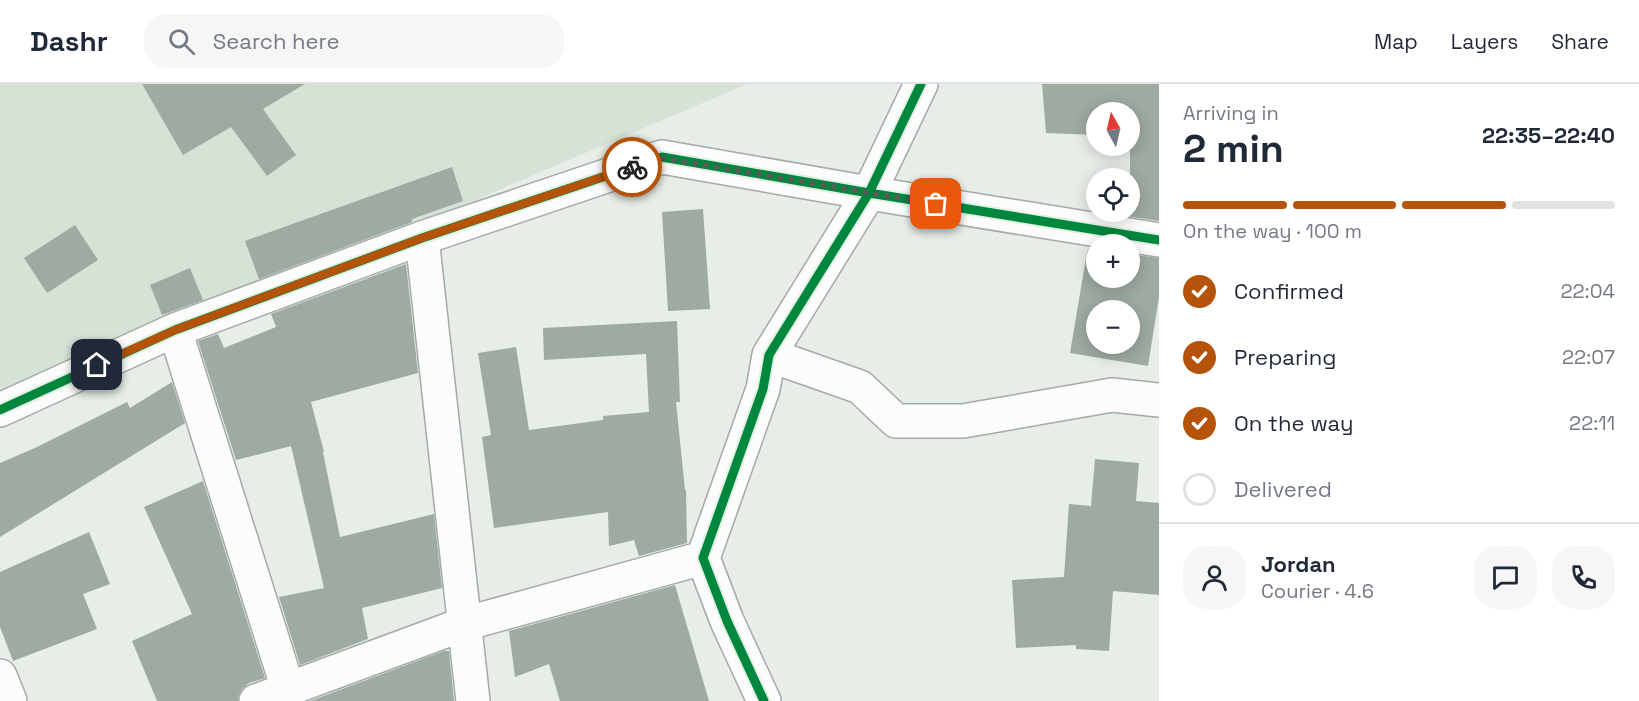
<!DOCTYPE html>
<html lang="en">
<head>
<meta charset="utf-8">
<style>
	:root { --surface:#fff; --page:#f6f6f7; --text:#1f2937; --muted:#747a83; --line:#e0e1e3; --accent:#b45309 }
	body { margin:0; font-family:"Space Grotesk",sans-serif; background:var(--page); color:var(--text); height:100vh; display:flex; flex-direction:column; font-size:22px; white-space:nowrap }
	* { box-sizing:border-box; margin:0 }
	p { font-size:20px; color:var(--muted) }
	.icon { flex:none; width:33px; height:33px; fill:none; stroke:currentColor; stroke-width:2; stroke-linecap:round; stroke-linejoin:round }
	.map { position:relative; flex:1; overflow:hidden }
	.drawer { display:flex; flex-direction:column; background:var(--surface); width:480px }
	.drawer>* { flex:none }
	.needle { width:39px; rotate:352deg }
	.tools { position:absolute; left:1086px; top:18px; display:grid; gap:12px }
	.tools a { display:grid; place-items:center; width:54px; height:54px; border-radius:50%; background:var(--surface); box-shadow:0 3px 15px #0003; font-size:30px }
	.pin { position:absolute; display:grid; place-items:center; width:51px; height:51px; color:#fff; margin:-26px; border-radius:12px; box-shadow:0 3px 9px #0006 }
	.courier { position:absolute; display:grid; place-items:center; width:60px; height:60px; margin:-30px; border:4px solid #b45309; border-radius:50%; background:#fff; color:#222; box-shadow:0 2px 8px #0007 }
	.headline em { font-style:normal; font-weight:800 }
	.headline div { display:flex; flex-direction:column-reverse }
	.headline { display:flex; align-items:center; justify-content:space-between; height:102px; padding:0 24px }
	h1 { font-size:39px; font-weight:800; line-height:45px }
	.bar { display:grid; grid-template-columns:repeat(4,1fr); gap:9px 6px; align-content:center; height:72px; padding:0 24px }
	.bar i { height:8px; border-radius:4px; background:var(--line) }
	.bar .on { background:var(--accent) }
	.bar p { grid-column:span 4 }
	.line { display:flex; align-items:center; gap:15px; padding:0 24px; border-top:2px solid var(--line) }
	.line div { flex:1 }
	.round { display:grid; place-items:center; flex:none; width:63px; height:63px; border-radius:24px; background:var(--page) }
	ol { padding:0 24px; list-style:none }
	li { display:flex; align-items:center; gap:18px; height:66px }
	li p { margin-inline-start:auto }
	li .icon { padding:6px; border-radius:50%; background:var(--accent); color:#fff; stroke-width:4 }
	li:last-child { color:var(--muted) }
	li i { width:33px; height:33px; border:3px solid var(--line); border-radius:50% }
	header { display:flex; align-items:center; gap:36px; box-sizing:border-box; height:84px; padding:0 30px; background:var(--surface); border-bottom:2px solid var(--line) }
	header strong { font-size:28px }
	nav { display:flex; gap:33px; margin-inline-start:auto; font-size:21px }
	.search { width:420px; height:54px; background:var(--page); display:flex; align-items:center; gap:15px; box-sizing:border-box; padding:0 21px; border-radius:24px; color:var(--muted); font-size:22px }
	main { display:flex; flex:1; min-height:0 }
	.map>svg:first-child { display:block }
	.built { fill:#d5e2d5 }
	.building { fill:#9eaba0; fill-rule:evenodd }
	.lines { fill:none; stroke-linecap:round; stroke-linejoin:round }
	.minor-casing { stroke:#a4aaa4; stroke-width:36 }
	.minor { stroke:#fbfcfb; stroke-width:33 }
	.cycleway-casing { stroke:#e3f1e4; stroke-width:13 }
	.cycleway { stroke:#00873e; stroke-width:9 }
	.done { stroke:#565c57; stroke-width:6; stroke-dasharray:0 10.8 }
	.route { stroke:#b45309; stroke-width:8 }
</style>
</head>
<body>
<header>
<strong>Dashr</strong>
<div class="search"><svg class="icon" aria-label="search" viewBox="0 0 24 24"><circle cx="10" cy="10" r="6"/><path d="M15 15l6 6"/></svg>Search here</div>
<nav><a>Map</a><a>Layers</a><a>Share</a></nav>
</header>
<main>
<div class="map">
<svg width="1159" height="617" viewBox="0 0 1159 617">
	<rect width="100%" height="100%" fill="#e6eee7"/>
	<path class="built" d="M 0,0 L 747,0 L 0,319 Z"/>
	<path class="building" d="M 142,0 L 305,0 L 263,25 L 296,71 L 267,92 L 231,43 L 183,71 Z
		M 1042,0 L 1159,0 L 1159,137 L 1100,128 L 1130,128 L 1130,28 L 1096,28 L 1096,51 L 1046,49 Z
		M 452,83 L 463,117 L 412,135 L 412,138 L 259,195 L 245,157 Z
		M 703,125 L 710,225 L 668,227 L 662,128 Z
		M 75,141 L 98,176 L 47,209 L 24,174 Z
		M 1089,164 L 1096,165 L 1096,194 L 1130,194 L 1130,170 L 1159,174 L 1159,213 L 1148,282 L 1070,269 L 1087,168 ZM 1096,226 L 1130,226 L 1130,260 L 1096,260 Z
		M 406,180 L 418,289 L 311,318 L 324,368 L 323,368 L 340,453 L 434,430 L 442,504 L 362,524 L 368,555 L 300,581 L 279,513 L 324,504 L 291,362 L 236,376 L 198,257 L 218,250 L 224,264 L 276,243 L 271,230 Z
		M 190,184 L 203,216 L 162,231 L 150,201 Z
		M 677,237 L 680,318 L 676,318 L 685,406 L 686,406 L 687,459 L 639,472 L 634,456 L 609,462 L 608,428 L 494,444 L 482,353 L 491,351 L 478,269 L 516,263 L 529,346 L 603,336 L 603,332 L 649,328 L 646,270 L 544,276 L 543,244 Z
		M 172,298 L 185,339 L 0,453 L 0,379 L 37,363 L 127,318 L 130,324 Z
		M 1095,375 L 1139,379 L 1136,417 L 1159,419 L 1159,511 L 1113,507 L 1109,567 L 1076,565 L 1076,561 L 1016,564 L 1012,496 L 1064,493 L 1069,420 L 1091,422 Z
		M 203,397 L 265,594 L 249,599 L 242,605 L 238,613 L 238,617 L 157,617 L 132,557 L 192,530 L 144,423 Z
		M 89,448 L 110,500 L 83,510 L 97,545 L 13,577 L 0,543 L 0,488 Z
		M 675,501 L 709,617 L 560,617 L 549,580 L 515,593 L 509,547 Z
		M 444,567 L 449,567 L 454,617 L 310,617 Z"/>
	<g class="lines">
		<defs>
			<path id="minor" d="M 422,154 L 473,617
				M 175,246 L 288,605
				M 769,271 L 860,303 L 896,337 L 963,337 L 1112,311 L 1159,316
				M 0,326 L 175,246 L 422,154 L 662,73 L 869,109 L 921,0
				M 0,592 L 10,617
				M 256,617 L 464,540 L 703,474
				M 764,617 L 727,537 L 703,474 L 763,305 L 769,271 L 869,109 L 1159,156"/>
		</defs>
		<use href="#minor" class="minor-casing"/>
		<use href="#minor" class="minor"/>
		<defs>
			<path id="cycleway" d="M 0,326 L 175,246 L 422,154 L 662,73 L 869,109 L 921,0
				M 764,617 L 727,537 L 703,474 L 763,305 L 769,271 L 869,109 L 1159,156"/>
		</defs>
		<use href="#cycleway" class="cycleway-casing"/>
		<use href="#cycleway" class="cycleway"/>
	</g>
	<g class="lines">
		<path class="done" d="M 632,83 L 662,74 L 936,120"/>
		<path class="route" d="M 97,281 L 175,246 L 422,154 L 632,83"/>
	</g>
</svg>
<div class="tools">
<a><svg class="needle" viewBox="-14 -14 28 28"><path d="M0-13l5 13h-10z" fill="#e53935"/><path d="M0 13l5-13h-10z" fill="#747a83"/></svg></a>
<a><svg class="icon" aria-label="locate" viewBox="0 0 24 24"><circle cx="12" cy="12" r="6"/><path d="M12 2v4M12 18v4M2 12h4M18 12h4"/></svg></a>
<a>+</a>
<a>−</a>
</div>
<div class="pin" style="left:936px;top:120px;background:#ea580c"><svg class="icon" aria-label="bag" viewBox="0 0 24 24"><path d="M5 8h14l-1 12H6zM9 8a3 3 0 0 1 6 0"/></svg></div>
<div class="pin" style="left:97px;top:281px;background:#1f2937"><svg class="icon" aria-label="home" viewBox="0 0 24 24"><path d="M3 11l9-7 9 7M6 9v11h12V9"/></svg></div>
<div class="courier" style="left:632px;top:83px"><svg class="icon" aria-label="bike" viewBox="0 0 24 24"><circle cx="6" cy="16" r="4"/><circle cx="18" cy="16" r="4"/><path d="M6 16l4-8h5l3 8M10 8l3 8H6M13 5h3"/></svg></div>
</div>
<section class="drawer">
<div class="headline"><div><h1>2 min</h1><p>Arriving in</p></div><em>22:35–22:40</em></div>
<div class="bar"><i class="on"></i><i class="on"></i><i class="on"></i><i></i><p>On the way · 100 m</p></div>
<ol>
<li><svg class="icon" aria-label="check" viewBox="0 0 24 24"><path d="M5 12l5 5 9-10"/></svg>Confirmed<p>22:04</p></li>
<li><svg class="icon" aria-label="check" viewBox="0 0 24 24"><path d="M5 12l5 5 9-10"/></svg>Preparing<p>22:07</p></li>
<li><svg class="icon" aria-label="check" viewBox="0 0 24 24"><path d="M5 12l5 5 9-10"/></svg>On the way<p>22:11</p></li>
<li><i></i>Delivered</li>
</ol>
<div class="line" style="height:108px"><a class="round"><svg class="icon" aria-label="person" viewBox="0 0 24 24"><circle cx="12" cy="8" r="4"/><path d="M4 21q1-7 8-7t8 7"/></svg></a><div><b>Jordan</b><p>Courier · 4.6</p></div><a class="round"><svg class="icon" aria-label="chat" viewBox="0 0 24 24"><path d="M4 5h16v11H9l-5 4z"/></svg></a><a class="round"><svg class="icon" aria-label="phone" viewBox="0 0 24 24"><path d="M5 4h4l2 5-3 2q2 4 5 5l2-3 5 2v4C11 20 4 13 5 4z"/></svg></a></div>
</section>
</main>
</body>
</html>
